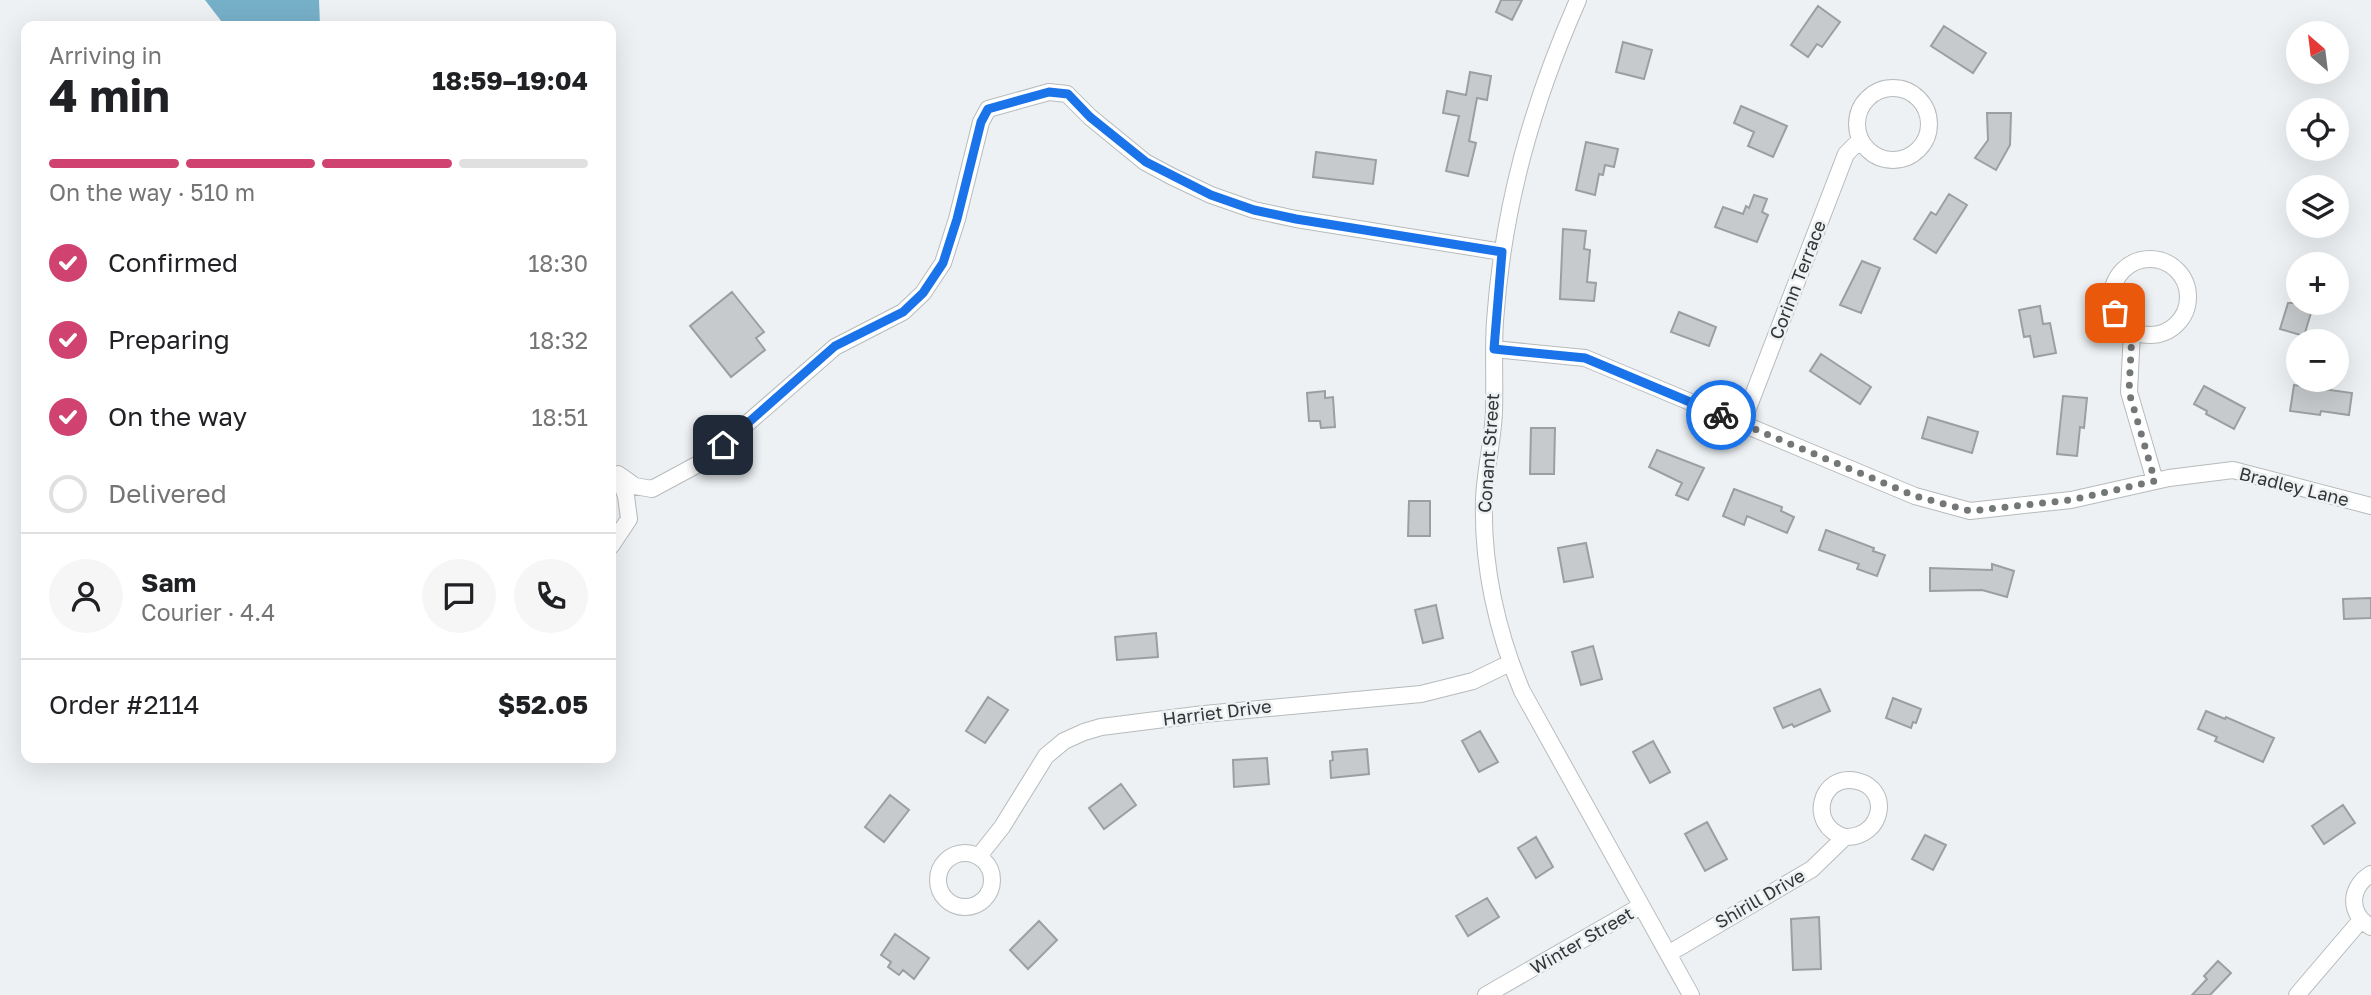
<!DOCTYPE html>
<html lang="en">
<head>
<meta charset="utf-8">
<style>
	:root { --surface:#fff; --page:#f6f6f6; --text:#202124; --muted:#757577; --line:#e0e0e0; --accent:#d0426f }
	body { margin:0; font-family:"Golos Text",sans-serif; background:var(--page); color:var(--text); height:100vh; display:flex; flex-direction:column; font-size:26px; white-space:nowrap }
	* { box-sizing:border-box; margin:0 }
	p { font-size:23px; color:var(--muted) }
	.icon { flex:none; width:38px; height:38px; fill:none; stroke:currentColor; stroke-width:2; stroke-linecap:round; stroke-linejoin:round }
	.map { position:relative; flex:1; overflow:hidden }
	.sheet { position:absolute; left:21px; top:21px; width:595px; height:742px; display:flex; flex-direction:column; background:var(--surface); border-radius:14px; box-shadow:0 7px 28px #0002 }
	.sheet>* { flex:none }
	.needle { width:46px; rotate:332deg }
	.fabs { position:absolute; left:2286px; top:21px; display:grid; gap:14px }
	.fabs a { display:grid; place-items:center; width:63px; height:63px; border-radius:50%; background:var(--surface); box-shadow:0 7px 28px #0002; font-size:35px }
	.pin { position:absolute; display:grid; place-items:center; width:60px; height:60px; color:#fff; margin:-30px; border-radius:14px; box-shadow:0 4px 10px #0006 }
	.courier { position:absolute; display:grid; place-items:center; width:70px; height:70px; margin:-35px; border:5px solid #1a73e8; border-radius:50%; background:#fff; color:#222; box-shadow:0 2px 9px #0007 }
	.summary em { font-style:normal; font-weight:700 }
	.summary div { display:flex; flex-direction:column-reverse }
	.summary { display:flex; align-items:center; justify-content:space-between; height:119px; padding:0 28px }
	h1 { font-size:46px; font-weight:700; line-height:52px }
	.bar { display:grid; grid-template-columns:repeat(4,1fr); gap:10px 7px; align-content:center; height:84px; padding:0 28px }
	.bar i { height:9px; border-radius:5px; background:var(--line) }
	.bar .selected { background:var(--accent) }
	.bar p { grid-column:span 4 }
	.line { display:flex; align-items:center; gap:18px; padding:0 28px; border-top:2px solid var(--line) }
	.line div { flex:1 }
	.round { display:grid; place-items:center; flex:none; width:74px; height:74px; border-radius:37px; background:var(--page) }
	ol { padding:0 28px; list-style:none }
	li { display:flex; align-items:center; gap:21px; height:77px }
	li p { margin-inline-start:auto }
	li .icon { padding:7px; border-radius:50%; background:var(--accent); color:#fff; stroke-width:4 }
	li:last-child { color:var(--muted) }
	li i { width:38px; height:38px; border:4px solid var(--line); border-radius:50% }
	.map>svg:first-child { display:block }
	.water { fill:#76b0c8 }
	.building { fill:#c6cacc; stroke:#9b9fa0; stroke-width:2 }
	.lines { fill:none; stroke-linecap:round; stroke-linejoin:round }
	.minor-casing { stroke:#b7bbbc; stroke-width:18 }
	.minor { stroke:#fff; stroke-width:16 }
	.done { stroke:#747778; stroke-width:7; stroke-dasharray:0 12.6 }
	.route { stroke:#1a73e8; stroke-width:9 }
	.labels { text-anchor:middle; stroke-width:5; stroke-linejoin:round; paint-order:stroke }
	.street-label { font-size:18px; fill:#333535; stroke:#edf1f3 }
</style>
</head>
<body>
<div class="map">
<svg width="2371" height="995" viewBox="0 0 2371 995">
	<rect width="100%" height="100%" fill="#edf1f3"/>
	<path class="water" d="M 205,0 L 319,0 L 320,26 L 225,26 Z"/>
	<path class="building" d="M 1501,0 L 1522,0 L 1512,20 L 1496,12 Z
		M 1818,6 L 1840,22 L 1822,47 L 1817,44 L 1808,57 L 1791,45 Z
		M 1944,26 L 1986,53 L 1973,73 L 1931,46 Z
		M 1623,42 L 1652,50 L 1644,79 L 1616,72 Z
		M 1470,72 L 1491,76 L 1487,100 L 1477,98 L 1469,141 L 1476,143 L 1468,176 L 1446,171 L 1459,116 L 1443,113 L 1447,91 L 1466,95 Z
		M 1741,106 L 1787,126 L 1773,157 L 1748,146 L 1754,132 L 1734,123 Z
		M 1987,113 L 2011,113 L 2010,145 L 1996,170 L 1975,158 L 1988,140 Z
		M 1586,142 L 1618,149 L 1614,167 L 1605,165 L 1603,175 L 1599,174 L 1595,195 L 1576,190 Z
		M 1316,152 L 1376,160 L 1373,184 L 1313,177 Z
		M 1949,194 L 1967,205 L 1936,253 L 1914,239 L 1931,212 L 1936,215 Z
		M 1754,195 L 1767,199 L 1762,212 L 1768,215 L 1757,242 L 1715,227 L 1723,207 L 1743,214 L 1746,206 L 1749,208 Z
		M 1563,229 L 1586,231 L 1584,249 L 1590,250 L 1587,282 L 1596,283 L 1594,301 L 1560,299 Z
		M 1862,261 L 1880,268 L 1861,313 L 1840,305 Z
		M 732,292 L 764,332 L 756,338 L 765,350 L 731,377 L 690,326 Z
		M 2288,303 L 2314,303 L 2304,336 L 2280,329 Z
		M 2040,306 L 2043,324 L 2050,323 L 2056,353 L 2034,357 L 2030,336 L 2024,337 L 2019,310 Z
		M 1679,312 L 1716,327 L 1709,346 L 1671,332 Z
		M 1821,354 L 1871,387 L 1860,404 L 1810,371 Z
		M 2294,385 L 2352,393 L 2349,415 L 2321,411 L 2320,415 L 2290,411 Z
		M 2204,386 L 2245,408 L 2234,429 L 2206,414 L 2207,411 L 2194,404 Z
		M 1325,391 L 1325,398 L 1333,397 L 1335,427 L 1321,428 L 1320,421 L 1309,421 L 1307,393 Z
		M 2063,396 L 2087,398 L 2084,428 L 2080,427 L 2077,456 L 2057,454 Z
		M 1928,417 L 1978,432 L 1972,453 L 1922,438 Z
		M 1531,428 L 1555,428 L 1554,474 L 1530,474 Z
		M 1657,450 L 1704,468 L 1688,500 L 1676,495 L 1682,483 L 1649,467 Z
		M 1734,489 L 1782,507 L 1781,511 L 1794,517 L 1787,533 L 1747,516 L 1744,525 L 1723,516 Z
		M 1409,501 L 1430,501 L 1430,536 L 1408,536 Z
		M 1826,530 L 1874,548 L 1873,551 L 1885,555 L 1877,576 L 1857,569 L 1859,564 L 1819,550 Z
		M 1586,543 L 1593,577 L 1564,582 L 1558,548 Z
		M 1992,564 L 2014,571 L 2007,597 L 1982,590 L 1930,591 L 1930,568 L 1992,570 Z
		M 2371,598 L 2371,618 L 2344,619 L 2343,599 Z
		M 1436,605 L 1443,638 L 1423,643 L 1415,610 Z
		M 1156,633 L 1158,657 L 1117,660 L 1115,637 Z
		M 1593,646 L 1602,679 L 1581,685 L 1572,652 Z
		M 1820,689 L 1830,711 L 1794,727 L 1792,724 L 1783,728 L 1774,708 Z
		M 988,697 L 1008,710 L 985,743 L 966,731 Z
		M 1893,698 L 1921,709 L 1916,723 L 1913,722 L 1911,728 L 1886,718 Z
		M 2206,711 L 2225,719 L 2226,717 L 2274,738 L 2263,762 L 2215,741 L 2217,737 L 2198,729 Z
		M 1480,731 L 1498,762 L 1479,772 L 1462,741 Z
		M 1653,741 L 1670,772 L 1650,783 L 1633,752 Z
		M 1367,749 L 1369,774 L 1331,778 L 1330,761 L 1333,760 L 1332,752 Z
		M 1267,758 L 1269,784 L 1234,787 L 1233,760 Z
		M 1121,784 L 1136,805 L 1104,829 L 1089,808 Z
		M 890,795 L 909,810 L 884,842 L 865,827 Z
		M 2343,805 L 2355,823 L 2324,844 L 2312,826 Z
		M 1707,822 L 1727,859 L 1705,871 L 1685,834 Z
		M 1925,835 L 1946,845 L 1933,870 L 1912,859 Z
		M 1536,837 L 1553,867 L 1536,878 L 1518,848 Z
		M 1487,898 L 1499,917 L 1468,936 L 1456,916 Z
		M 1819,917 L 1821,969 L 1793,970 L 1791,919 Z
		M 1039,921 L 1057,940 L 1028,969 L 1010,950 Z
		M 895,934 L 929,958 L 914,979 L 903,970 L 899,975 L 888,967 L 891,962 L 881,955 Z
		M 2218,961 L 2231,973 L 2210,995 L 2192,995 L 2207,979 L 2204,976 Z"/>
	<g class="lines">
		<defs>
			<path id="minor" d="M 1578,0 C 1532,104 1503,207 1495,321 C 1493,351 1495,381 1494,411 C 1493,441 1485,470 1484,500 C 1482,565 1497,632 1522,691 L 1691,995
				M1857 124a36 36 0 1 1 72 0a36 36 0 1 1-72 0Z
				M2112 297a38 38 0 1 1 76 0a38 38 0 1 1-76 0Z
				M 2132,331 L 2129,392 L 2155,481
				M 1494,349 L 1585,358 L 1915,496 L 1970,511 L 2071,500 L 2169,478 L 2233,470 L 2371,506
				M 1742,424 L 1846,154 L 1860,140
				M 611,546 L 629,519 L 626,496 L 618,474 L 635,486 L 652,489 L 704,461 L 835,347 L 903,312 L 923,293 L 943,263 L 957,219 L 981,122 L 988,109 L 1049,92 L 1067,94 L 1090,117 L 1145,162 L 1171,176 L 1211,195 L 1254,210 L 1296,219 L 1502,252
				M938 880a27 27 0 1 1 54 0a27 27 0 1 1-54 0Z
				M 979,856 L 1002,827 L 1046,756 L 1064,741 L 1084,732 L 1101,727 L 1204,714 L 1421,694 L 1473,681 L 1510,663
				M 2371,874 C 2349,887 2348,914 2371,927
				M 1668,954 L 1812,869 L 1845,837 C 1883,838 1892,789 1857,781 C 1820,772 1806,826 1845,837
				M 1486,995 L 1641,906
				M 2297,995 L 2361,920"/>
		</defs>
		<use href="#minor" class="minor-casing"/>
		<use href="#minor" class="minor"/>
	</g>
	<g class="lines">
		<path class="done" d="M 1721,415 L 1915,496 L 1970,511 L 2071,500 L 2155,481 L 2129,392 L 2132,331 L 2122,323 L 2115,313"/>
		<path class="route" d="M 723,445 L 835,346 L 903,312 L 923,293 L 943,263 L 957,219 L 981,122 L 988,109 L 1049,92 L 1068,94 L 1090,117 L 1146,162 L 1211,195 L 1254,210 L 1296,219 L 1502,252 L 1494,349 L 1585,358 L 1721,415"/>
	</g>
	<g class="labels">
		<g class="street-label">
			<text transform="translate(1798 280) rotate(-69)" y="6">Corinn Terrace</text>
			<text transform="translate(1489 453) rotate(-86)" y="6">Conant Street</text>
			<text transform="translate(2294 487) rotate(14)" y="6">Bradley Lane</text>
			<text transform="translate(1217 713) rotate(-7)" y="6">Harriet Drive</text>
			<text transform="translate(1760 899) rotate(-30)" y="6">Shirill Drive</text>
			<text transform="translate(1582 941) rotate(-30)" y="6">Winter Street</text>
		</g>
	</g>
</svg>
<div class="fabs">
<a><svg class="needle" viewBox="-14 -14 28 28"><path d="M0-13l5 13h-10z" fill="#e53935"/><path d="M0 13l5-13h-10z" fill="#757577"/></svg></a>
<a><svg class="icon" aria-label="locate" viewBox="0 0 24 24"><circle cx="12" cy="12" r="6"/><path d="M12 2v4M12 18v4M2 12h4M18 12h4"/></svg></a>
<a><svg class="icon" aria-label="layers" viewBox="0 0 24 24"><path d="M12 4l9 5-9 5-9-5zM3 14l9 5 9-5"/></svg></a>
<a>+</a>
<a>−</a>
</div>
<div class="pin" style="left:2115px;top:313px;background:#ea580c"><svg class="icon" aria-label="bag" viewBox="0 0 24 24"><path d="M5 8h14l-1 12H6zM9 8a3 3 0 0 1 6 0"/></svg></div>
<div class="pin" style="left:723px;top:445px;background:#1f2937"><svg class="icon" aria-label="home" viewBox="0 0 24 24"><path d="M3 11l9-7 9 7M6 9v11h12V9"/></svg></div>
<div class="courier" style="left:1721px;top:415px"><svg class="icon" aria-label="bike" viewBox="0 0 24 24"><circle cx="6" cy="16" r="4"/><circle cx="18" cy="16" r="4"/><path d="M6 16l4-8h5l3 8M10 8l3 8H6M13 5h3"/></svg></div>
<section class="sheet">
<div class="summary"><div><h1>4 min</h1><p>Arriving in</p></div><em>18:59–19:04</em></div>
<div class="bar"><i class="selected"></i><i class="selected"></i><i class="selected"></i><i></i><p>On the way · 510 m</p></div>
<ol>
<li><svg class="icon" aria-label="check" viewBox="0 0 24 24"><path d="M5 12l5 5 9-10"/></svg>Confirmed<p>18:30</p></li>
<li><svg class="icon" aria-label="check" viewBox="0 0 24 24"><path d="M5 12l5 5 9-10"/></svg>Preparing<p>18:32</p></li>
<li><svg class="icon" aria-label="check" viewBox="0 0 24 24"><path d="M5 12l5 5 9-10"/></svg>On the way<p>18:51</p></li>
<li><i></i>Delivered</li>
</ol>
<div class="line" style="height:126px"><a class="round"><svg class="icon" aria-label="person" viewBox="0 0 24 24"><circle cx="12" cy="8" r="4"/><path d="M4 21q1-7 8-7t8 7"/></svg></a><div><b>Sam</b><p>Courier · 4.4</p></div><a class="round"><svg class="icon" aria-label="chat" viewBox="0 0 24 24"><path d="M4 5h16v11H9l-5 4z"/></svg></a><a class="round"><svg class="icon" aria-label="phone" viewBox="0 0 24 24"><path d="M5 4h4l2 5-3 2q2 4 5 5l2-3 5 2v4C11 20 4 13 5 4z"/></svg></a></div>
<div class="line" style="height:91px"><div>Order #2114</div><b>$52.05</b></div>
</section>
</div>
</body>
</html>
